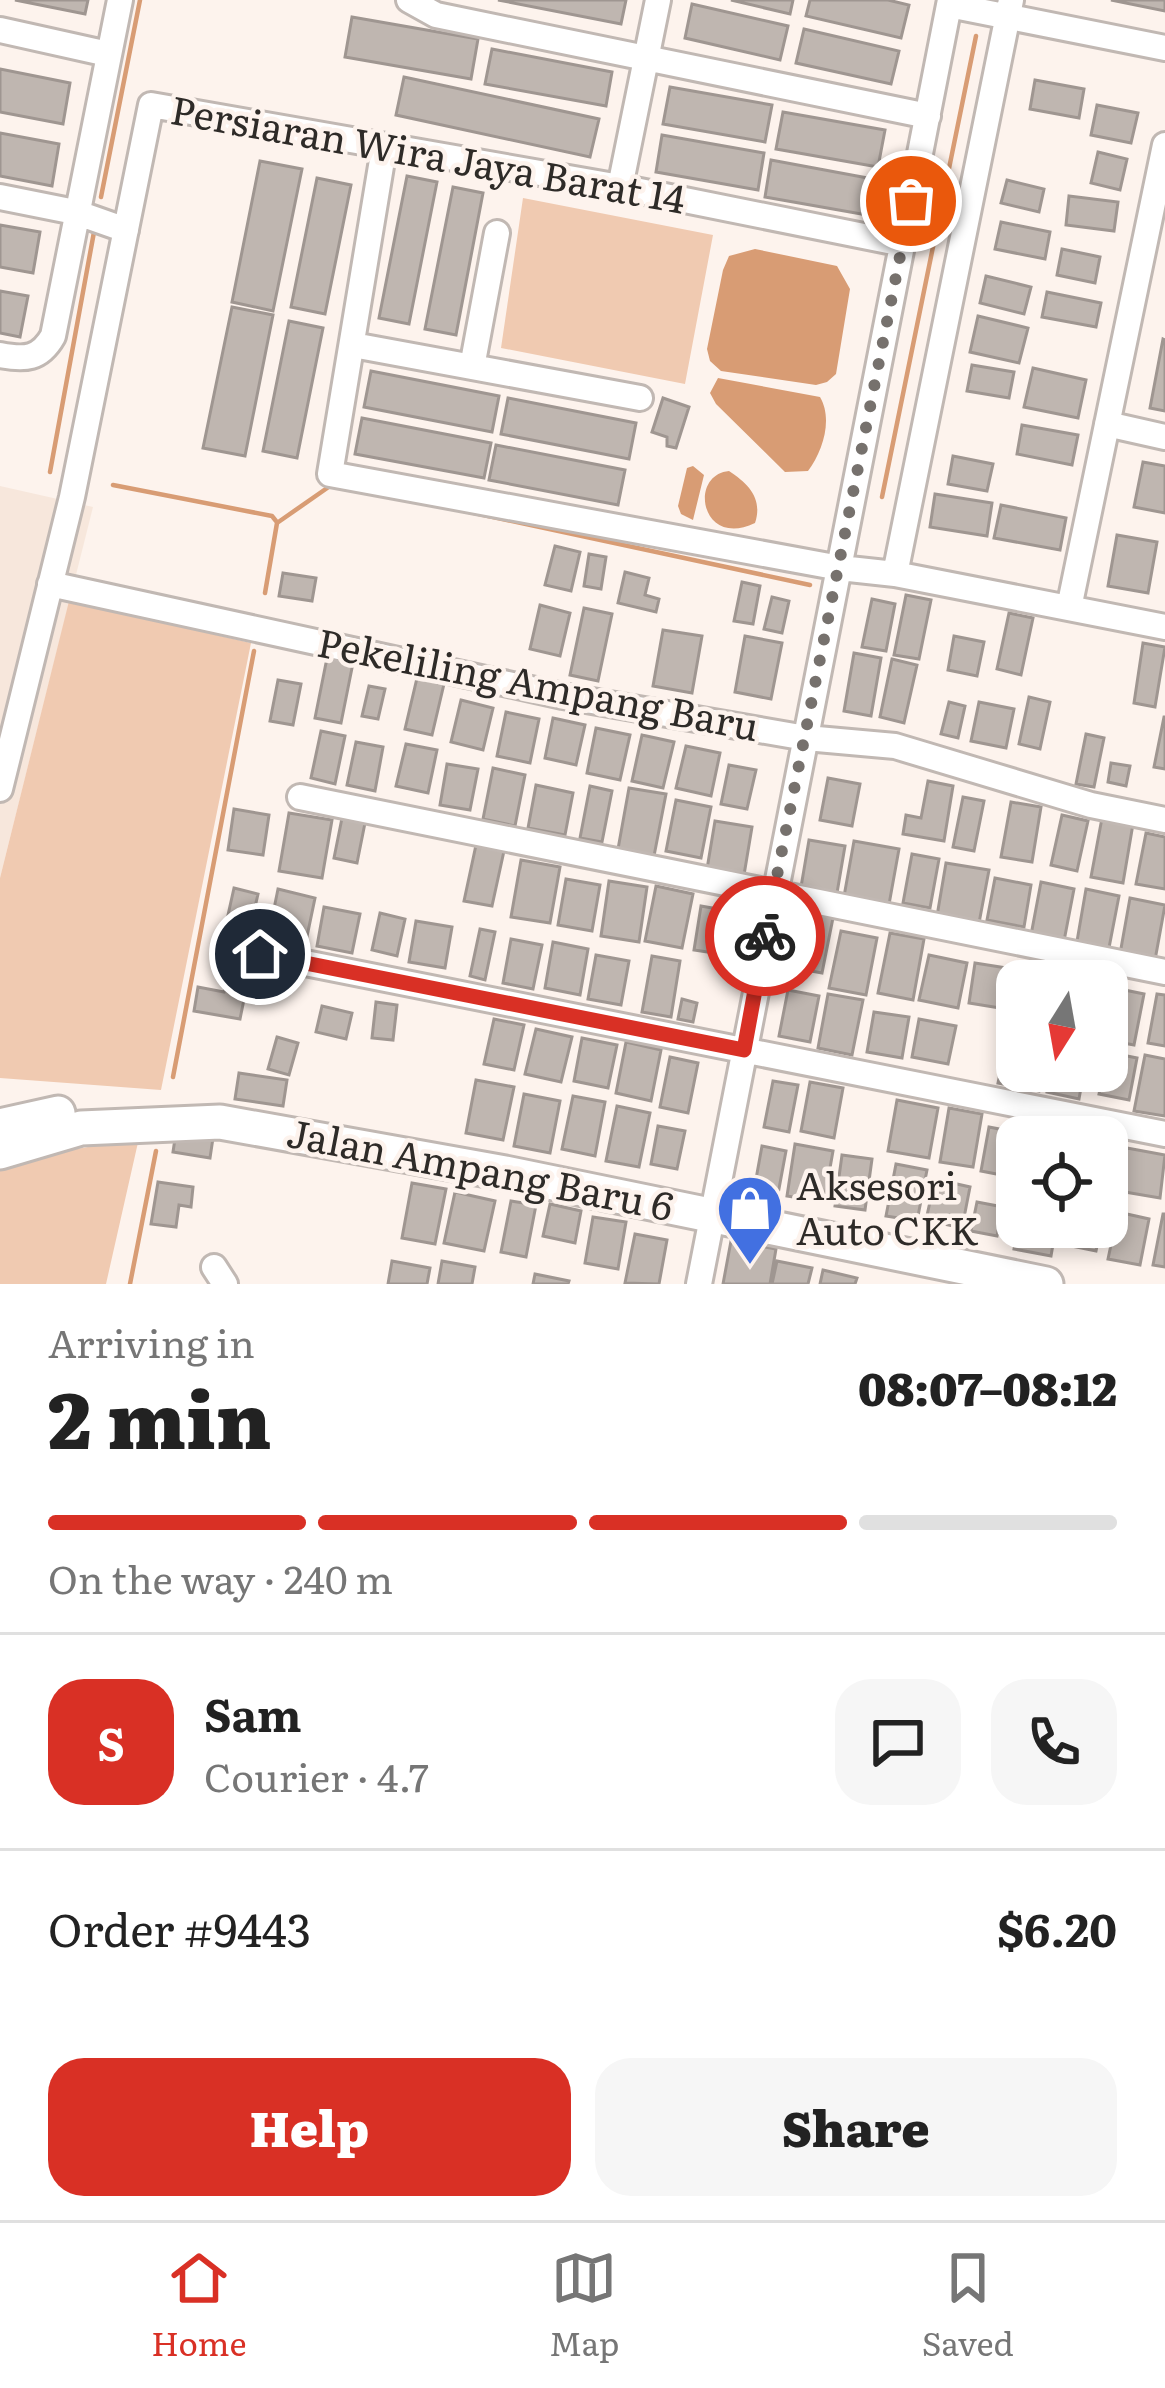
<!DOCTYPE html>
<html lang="en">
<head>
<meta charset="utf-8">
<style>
	:root { --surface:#fff; --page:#f6f6f6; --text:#222; --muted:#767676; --line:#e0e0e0; --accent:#d93025 }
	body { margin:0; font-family:Literata,serif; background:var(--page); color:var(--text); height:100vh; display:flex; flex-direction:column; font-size:45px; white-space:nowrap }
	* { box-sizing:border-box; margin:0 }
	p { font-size:39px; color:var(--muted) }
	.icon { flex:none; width:66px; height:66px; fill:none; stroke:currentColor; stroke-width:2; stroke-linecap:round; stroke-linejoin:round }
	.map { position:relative; height:1284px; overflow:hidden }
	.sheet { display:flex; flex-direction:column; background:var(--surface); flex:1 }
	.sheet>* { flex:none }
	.needle { width:78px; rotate:191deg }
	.fabs { position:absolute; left:996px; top:960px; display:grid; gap:24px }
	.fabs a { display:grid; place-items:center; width:132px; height:132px; border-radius:24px; background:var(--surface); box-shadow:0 6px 18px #0003; font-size:60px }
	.pin { position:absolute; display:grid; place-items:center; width:102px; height:102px; color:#fff; margin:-51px; border:6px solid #fff; border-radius:50%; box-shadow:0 3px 12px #0007 }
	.courier { position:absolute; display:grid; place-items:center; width:120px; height:120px; margin:-60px; border:9px solid #d93025; border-radius:50%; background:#fff; color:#222; box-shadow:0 3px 15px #0007 }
	.head em { font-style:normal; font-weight:800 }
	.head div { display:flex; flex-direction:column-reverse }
	.head { display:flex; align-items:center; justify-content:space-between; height:204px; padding:0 48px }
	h1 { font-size:78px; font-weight:800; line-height:90px }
	.bar { display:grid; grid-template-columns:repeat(4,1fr); gap:18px 12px; align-content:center; height:144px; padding:0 48px }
	.bar i { height:15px; border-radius:9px; background:var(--line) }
	.bar .current { background:var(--accent) }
	.bar p { grid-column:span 4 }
	.line { display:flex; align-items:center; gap:30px; padding:0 48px; border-top:3px solid var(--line) }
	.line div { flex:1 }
	.round { display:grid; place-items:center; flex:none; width:126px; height:126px; border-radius:36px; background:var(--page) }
	.action { display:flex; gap:24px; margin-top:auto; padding:24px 48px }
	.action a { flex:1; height:138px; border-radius:36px; background:var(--accent); color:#fff; font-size:48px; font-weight:800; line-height:138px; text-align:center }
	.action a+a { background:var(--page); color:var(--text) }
	.dock { display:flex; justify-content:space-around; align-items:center; height:168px; border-top:3px solid var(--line); background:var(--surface); font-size:33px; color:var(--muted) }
	.dock a { display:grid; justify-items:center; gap:6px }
	.dock .current { color:var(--accent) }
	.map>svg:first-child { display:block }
	.built { fill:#f7e7dc }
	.green { fill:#f0cab1 }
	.water { fill:#d89c74 }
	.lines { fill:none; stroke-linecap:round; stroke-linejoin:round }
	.stream { stroke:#d89c74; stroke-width:4.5 }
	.building { fill:#bfb6b0; stroke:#9f9691; stroke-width:3 }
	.minor-casing { stroke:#c1b8b3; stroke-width:30 }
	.major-casing { stroke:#c1b8b3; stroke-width:39 }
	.minor { stroke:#fff; stroke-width:24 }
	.major { stroke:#fff; stroke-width:33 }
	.done { stroke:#76716d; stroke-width:12; stroke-dasharray:0 21.6 }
	.route { stroke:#d93025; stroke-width:15 }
	.labels { text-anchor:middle; stroke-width:9; stroke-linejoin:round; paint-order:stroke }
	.street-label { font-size:39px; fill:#2e2b28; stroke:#fdf3ed }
	.poi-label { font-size:39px; fill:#2e2b28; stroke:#fdf3ed; text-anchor:start }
</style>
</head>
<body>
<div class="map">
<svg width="1165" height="1284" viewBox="0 0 1165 1284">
	<rect width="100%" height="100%" fill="#fdf3ed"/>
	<path class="built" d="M 0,486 L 93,507 L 0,878 Z"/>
	<path class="green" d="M 523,198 L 713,235 L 685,384 L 501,348 Z
		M 69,601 L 251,643 L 161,1090 L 0,1078 L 0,878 Z
		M 139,1138 L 106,1284 L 0,1284 L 0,1169 L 37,1156 Z"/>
	<path class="water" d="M 755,249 L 837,266 L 850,289 L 836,374 L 827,382 L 816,385 L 721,371 L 710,361 L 707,349 L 723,270 L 729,256 Z
		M 718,378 L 820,397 C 833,419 823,451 808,471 L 785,472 L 716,404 L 710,393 Z
		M 693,466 L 704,475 L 693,520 L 681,514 L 678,506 L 687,468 Z
		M 729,471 C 749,484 763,499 755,523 C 701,549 688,475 729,471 Z"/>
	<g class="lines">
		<path class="stream" d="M 101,197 L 140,0
			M 50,472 L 94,232
			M 113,485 L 272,516 L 276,521
			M 882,497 L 976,36
			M 446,507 L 810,585
			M 265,593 L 277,523 L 330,486
			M 173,1077 L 254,651
			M 130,1284 L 156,1151"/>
	</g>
	<path class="building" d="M 15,0 L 88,0 L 85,14 Z
		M 498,0 L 626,0 L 621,24 Z
		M 731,0 L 793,0 L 790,14 Z
		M 810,0 L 888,0 L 909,5 L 901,38 L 806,16 Z
		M 1111,0 L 1165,0 L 1165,11 Z
		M 692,4 L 788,26 L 780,60 L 685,38 Z
		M 352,17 L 478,39 L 471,79 L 345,57 Z
		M 804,29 L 899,51 L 891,84 L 796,63 Z
		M 492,49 L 612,72 L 606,106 L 485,84 Z
		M 0,69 L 70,83 L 63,124 L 0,112 Z
		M 404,77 L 599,119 L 590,157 L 396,115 Z
		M 1035,80 L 1084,89 L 1079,118 L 1030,109 Z
		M 670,87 L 772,105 L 765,142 L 663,124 Z
		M 1097,105 L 1138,113 L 1131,143 L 1091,135 Z
		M 783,112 L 885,130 L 878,167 L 776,149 Z
		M 0,133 L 59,144 L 52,186 L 0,176 Z
		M 662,135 L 764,153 L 758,190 L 656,172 Z
		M 1098,152 L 1127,159 L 1120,190 L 1091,183 Z
		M 771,160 L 873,179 L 867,215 L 765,197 Z
		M 260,161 L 302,169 L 273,311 L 232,302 Z
		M 407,176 L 437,182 L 409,324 L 379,318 Z
		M 317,178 L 351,185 L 325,314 L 291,307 Z
		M 1007,180 L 1044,189 L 1039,212 L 1001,203 Z
		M 453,187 L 483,193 L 456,335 L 425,329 Z
		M 1069,196 L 1118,202 L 1114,231 L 1066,225 Z
		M 1001,222 L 1050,232 L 1045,259 L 995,249 Z
		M 0,225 L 40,232 L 33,273 L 0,267 Z
		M 1062,249 L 1100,257 L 1095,283 L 1057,275 Z
		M 986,276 L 1031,287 L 1024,314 L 980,303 Z
		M 0,291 L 28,296 L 20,337 L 0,333 Z
		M 1047,292 L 1101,303 L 1096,327 L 1042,317 Z
		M 232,307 L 273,315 L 245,456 L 203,448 Z
		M 978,316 L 1028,328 L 1019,363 L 970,352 Z
		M 289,321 L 323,328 L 297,458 L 263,451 Z
		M 1163,339 L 1165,340 L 1165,411 L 1150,408 Z
		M 972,365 L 1014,372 L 1009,398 L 967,391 Z
		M 1033,368 L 1086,380 L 1078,418 L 1024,407 Z
		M 371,371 L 499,396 L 492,432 L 364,407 Z
		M 508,398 L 636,423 L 629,459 L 501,434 Z
		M 663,398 L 689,407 L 676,448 L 667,446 L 667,437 L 652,432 Z
		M 362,418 L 491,443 L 484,478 L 355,454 Z
		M 1022,425 L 1078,435 L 1072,465 L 1017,454 Z
		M 496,445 L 625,470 L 618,505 L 489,480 Z
		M 953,456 L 993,464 L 987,491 L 948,484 Z
		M 1143,462 L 1165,466 L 1165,513 L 1134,507 Z
		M 935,494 L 992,503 L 987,536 L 930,527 Z
		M 1001,505 L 1066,518 L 1060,550 L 994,538 Z
		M 1117,535 L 1157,542 L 1148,593 L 1108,586 Z
		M 555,546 L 580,552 L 571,591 L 545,585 Z
		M 589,554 L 606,557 L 601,589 L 584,586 Z
		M 625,572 L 649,578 L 645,595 L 659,599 L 656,612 L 618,603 Z
		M 283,573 L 316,578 L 312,601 L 279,596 Z
		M 742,582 L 760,586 L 753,624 L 734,621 Z
		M 906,595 L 931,600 L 919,659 L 894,655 Z
		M 772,597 L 789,601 L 782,633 L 764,629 Z
		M 872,599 L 895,604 L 886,651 L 862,647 Z
		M 540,605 L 570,613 L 560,656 L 530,649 Z
		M 584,608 L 612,614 L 598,681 L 570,675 Z
		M 1009,613 L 1033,618 L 1021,675 L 997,669 Z
		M 663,630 L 702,636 L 692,693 L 653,686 Z
		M 745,636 L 782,643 L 771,699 L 735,692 Z
		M 954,636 L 984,642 L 977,676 L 948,670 Z
		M 1143,643 L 1165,647 L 1155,707 L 1134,703 Z
		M 854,653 L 881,658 L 871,716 L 844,711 Z
		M 327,658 L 353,663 L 341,723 L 315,718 Z
		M 892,659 L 917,665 L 904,723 L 880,717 Z
		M 417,678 L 444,684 L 432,735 L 405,729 Z
		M 278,680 L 301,684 L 293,725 L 270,721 Z
		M 369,686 L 385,689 L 378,719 L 362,716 Z
		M 1029,697 L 1050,702 L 1040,749 L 1019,744 Z
		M 461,700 L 493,708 L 483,750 L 451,742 Z
		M 949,702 L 965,706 L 958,738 L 941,734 Z
		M 979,702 L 1014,709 L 1006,748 L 971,741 Z
		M 506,712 L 539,719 L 530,763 L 497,756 Z
		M 1164,717 L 1165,717 L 1165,769 L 1154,767 Z
		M 553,718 L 585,725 L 576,765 L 545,758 Z
		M 596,728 L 630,735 L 620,780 L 587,773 Z
		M 321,731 L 345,736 L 335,784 L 311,778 Z
		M 1086,734 L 1104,738 L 1094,787 L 1076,784 Z
		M 642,735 L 674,742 L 663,788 L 632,781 Z
		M 356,742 L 383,747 L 375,791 L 347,785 Z
		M 406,744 L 437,750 L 428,793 L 396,786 Z
		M 686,746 L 720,753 L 711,796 L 676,788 Z
		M 1111,763 L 1130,766 L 1126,786 L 1108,782 Z
		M 447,764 L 478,769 L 470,810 L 440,805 Z
		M 729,765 L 756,770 L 747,809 L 721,804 Z
		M 493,768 L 525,775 L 515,826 L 483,819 Z
		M 828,778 L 860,784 L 852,826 L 820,820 Z
		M 928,781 L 953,786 L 944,841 L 903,834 L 906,815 L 921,818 Z
		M 536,785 L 573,793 L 565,835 L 528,828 Z
		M 590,786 L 612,791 L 602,842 L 580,838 Z
		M 629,788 L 666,794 L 654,856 L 618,849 Z
		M 963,797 L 984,801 L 974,851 L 953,847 Z
		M 676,800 L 711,807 L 701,858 L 666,851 Z
		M 1011,802 L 1041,807 L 1032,862 L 1001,857 Z
		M 234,809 L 269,815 L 263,855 L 228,850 Z
		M 289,813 L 332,820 L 322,878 L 279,871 Z
		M 1062,815 L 1088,821 L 1077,871 L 1051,865 Z
		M 342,818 L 365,823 L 357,863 L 334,858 Z
		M 1102,818 L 1133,824 L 1123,883 L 1091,877 Z
		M 715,821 L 752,827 L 744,875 L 707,869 Z
		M 1146,833 L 1165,837 L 1165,889 L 1136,884 Z
		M 809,840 L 845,846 L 837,893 L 801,887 Z
		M 854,841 L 899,849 L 888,910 L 843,902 Z
		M 476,845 L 504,851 L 492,906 L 464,901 Z
		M 912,854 L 939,859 L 930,908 L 903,903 Z
		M 521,860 L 560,867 L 550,923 L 511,917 Z
		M 946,863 L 989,870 L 979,923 L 937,916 Z
		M 995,878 L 1031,885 L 1024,927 L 987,920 Z
		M 566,879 L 600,885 L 592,931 L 558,925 Z
		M 609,881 L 647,887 L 639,942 L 601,936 Z
		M 1041,882 L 1074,889 L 1064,941 L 1031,935 Z
		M 656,886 L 693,894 L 682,948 L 645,941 Z
		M 234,888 L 258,894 L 250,929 L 226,924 Z
		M 278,889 L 315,898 L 305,946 L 268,938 Z
		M 1086,889 L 1119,896 L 1108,953 L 1076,947 Z
		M 1130,898 L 1165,905 L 1155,960 L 1120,954 Z
		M 701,906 L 729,911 L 721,954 L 694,950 Z
		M 324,907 L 360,914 L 352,953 L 317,946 Z
		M 795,911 L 833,918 L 822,973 L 784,966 Z
		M 380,913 L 405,919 L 397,956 L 372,950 Z
		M 416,921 L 452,927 L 445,968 L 409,962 Z
		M 480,929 L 495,932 L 485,980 L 470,976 Z
		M 841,931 L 877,938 L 866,995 L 829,988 Z
		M 890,933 L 924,939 L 913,1000 L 878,993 Z
		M 511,939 L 542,945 L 533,989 L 503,983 Z
		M 553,942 L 588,949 L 580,995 L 545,988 Z
		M 596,955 L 629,961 L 621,1005 L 588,999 Z
		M 929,955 L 967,963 L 958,1008 L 919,1000 Z
		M 652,956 L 680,961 L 671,1017 L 642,1012 Z
		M 975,963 L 1013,969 L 1006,1009 L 969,1003 Z
		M 228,976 L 248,980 L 240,1019 L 194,1011 L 198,987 L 224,992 Z
		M 1115,988 L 1144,994 L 1134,1045 L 1107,1040 Z
		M 788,990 L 819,996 L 810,1042 L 779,1036 Z
		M 828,994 L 863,1000 L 852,1055 L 818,1048 Z
		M 1157,994 L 1165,995 L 1165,1046 L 1148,1043 Z
		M 682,999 L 697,1003 L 693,1022 L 678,1019 Z
		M 376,1002 L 397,1005 L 393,1040 L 372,1038 Z
		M 322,1006 L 352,1013 L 346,1039 L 316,1032 Z
		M 874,1012 L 909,1017 L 902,1058 L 867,1052 Z
		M 494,1019 L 524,1025 L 514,1070 L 484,1064 Z
		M 919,1019 L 956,1026 L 948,1064 L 912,1057 Z
		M 536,1029 L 572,1037 L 561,1082 L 525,1074 Z
		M 1009,1029 L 1017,1031 L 1017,1071 L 1043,1071 L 1039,1091 L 998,1083 Z
		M 277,1037 L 298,1043 L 289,1075 L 268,1069 Z
		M 582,1038 L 617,1045 L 608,1088 L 574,1081 Z
		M 626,1042 L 661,1050 L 651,1101 L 616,1093 Z
		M 1107,1052 L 1137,1058 L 1129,1100 L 1099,1094 L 1104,1071 L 1107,1071 Z
		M 1145,1055 L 1165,1059 L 1165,1116 L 1134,1111 Z
		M 670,1057 L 698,1063 L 688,1113 L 660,1107 Z
		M 1051,1071 L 1084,1071 L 1079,1099 L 1047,1092 Z
		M 239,1073 L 287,1080 L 283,1106 L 235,1099 Z
		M 476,1080 L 514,1087 L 503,1140 L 466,1133 Z
		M 773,1081 L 798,1085 L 789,1132 L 764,1127 Z
		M 810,1082 L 843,1088 L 834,1138 L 801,1131 Z
		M 524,1094 L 560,1101 L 550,1153 L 514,1146 Z
		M 573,1096 L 605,1102 L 595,1156 L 562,1149 Z
		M 897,1100 L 938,1108 L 929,1158 L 888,1151 Z
		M 617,1106 L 650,1113 L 639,1167 L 606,1161 Z
		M 949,1108 L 982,1114 L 973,1167 L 940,1162 Z
		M 658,1126 L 685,1131 L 677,1169 L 651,1164 Z
		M 989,1127 L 1025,1134 L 1017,1137 L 1017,1178 L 981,1171 Z
		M 1038,1127 L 1073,1133 L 1072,1137 L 1036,1137 Z
		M 176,1132 L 213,1138 L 210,1158 L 173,1152 Z
		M 1107,1140 L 1117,1142 L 1108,1192 L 1107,1192 Z
		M 795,1144 L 833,1151 L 824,1202 L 787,1196 Z
		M 762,1146 L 786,1151 L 778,1194 L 754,1190 Z
		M 1127,1148 L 1165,1155 L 1160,1198 L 1119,1191 Z
		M 842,1155 L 872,1159 L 865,1210 L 835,1206 Z
		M 896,1164 L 927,1170 L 917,1221 L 886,1216 Z
		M 935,1179 L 970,1187 L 962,1228 L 926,1220 Z
		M 158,1182 L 193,1187 L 191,1207 L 179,1205 L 176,1227 L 151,1224 Z
		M 412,1183 L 446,1189 L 435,1244 L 402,1238 Z
		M 455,1192 L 495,1201 L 484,1251 L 444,1243 Z
		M 511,1201 L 536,1205 L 526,1257 L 501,1252 Z
		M 977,1202 L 1003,1207 L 997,1236 L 971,1231 Z
		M 550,1204 L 581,1211 L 575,1243 L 543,1236 Z
		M 1118,1212 L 1149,1219 L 1140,1265 L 1108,1259 Z
		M 1163,1214 L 1165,1214 L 1165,1267 L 1153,1265 Z
		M 593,1217 L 626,1222 L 618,1269 L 585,1263 Z
		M 1018,1227 L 1056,1227 L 1051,1256 L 1014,1249 Z
		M 1066,1227 L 1101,1227 L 1096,1251 L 1062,1244 Z
		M 635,1234 L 667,1240 L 659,1284 L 625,1283 Z
		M 731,1241 L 776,1249 L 770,1284 L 723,1284 Z
		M 392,1261 L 430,1268 L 427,1284 L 388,1284 Z
		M 442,1261 L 475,1267 L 472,1284 L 438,1284 Z
		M 777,1261 L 812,1268 L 808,1284 L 772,1284 Z
		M 823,1270 L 857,1278 L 855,1284 L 820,1284 Z
		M 535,1274 L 569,1281 L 568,1284 L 533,1284 Z"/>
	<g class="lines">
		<defs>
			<path id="minor" d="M 409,0 L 436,15 L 928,116
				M 949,5 L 1165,48
				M 0,30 L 108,54
				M 384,148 L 330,474 L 840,568 L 895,574 L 1165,627
				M 620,187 L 658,0
				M 0,197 L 75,212 L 126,230
				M 353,345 L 640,398
				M 0,355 C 25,360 40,359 53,336 L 120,0
				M 472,367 L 497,233
				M 1107,424 L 1165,437
				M 895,574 L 1011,0
				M 50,584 L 563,696 L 806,738 L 895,746 L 1091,805 L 1165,820
				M 1069,608 L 1165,145
				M 0,789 L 72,497 L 151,105 L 620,187 L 903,244
				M 300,797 L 1165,972
				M 260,954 L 1165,1134
				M 214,1267 L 225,1284
				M 699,1284 L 950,0"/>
			<path id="major" d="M 0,1126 L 58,1113
				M 0,1152 L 81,1128 L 220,1122 L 505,1173 L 1046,1284"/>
		</defs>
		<use href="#minor" class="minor-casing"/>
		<use href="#major" class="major-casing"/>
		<use href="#minor" class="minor"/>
		<use href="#major" class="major"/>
	</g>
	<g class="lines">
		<path class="done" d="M 765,936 L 911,201"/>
		<path class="route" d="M 260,954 L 744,1050 L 765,936"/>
	</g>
	<defs>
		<symbol id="shop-pin" viewBox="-11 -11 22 30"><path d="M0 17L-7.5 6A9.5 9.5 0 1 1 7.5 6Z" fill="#4270e1" stroke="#fdf3ed"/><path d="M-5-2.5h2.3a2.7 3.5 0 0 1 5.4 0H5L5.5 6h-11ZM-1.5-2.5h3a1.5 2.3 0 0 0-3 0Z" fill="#fff"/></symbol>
	</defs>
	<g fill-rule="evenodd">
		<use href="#shop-pin" x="712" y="1170" width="76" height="104"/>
	</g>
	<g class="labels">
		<g class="street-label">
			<text transform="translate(428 155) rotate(10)" y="14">Persiaran Wira Jaya Barat 14</text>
			<text transform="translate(538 685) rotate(11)" y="14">Pekeliling Ampang Baru</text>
			<text transform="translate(480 1170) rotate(11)" y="14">Jalan Ampang Baru 6</text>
		</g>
		<g class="poi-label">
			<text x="796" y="1200">Aksesori<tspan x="796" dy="45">Auto CKK</tspan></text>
		</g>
	</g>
</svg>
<div class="fabs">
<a><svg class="needle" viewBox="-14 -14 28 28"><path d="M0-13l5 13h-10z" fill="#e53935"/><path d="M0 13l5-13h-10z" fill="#767676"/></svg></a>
<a><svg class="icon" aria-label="locate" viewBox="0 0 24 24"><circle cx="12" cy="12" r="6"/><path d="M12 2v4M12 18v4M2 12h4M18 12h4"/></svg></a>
</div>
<div class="pin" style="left:911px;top:201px;background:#ea580c"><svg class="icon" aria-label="bag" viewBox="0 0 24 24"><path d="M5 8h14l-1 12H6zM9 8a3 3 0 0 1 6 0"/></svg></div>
<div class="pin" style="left:260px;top:954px;background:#1f2937"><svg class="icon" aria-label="home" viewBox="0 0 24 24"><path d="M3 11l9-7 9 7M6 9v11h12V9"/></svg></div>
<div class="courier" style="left:765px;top:936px"><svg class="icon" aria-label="bike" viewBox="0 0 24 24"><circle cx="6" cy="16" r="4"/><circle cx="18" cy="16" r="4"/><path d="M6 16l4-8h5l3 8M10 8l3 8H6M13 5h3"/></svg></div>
</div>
<section class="sheet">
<div class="head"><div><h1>2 min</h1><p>Arriving in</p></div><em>08:07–08:12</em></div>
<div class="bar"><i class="current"></i><i class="current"></i><i class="current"></i><i></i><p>On the way · 240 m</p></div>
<div class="line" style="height:216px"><b class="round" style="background:var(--accent);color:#fff">S</b><div><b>Sam</b><p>Courier · 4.7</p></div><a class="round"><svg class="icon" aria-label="chat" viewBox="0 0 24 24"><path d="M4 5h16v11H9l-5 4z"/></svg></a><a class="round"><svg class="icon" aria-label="phone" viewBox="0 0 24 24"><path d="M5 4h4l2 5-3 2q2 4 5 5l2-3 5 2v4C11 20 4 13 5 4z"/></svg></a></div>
<div class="line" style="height:156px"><div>Order #9443</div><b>$6.20</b></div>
<div class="action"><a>Help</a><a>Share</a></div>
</section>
<nav class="dock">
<a class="current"><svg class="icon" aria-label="home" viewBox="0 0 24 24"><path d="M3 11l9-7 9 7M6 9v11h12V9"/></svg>Home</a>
<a><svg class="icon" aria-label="map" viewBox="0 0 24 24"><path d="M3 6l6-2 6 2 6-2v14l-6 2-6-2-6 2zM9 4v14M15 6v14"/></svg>Map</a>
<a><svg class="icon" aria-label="saved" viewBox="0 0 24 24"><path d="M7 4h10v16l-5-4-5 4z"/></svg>Saved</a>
</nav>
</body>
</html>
